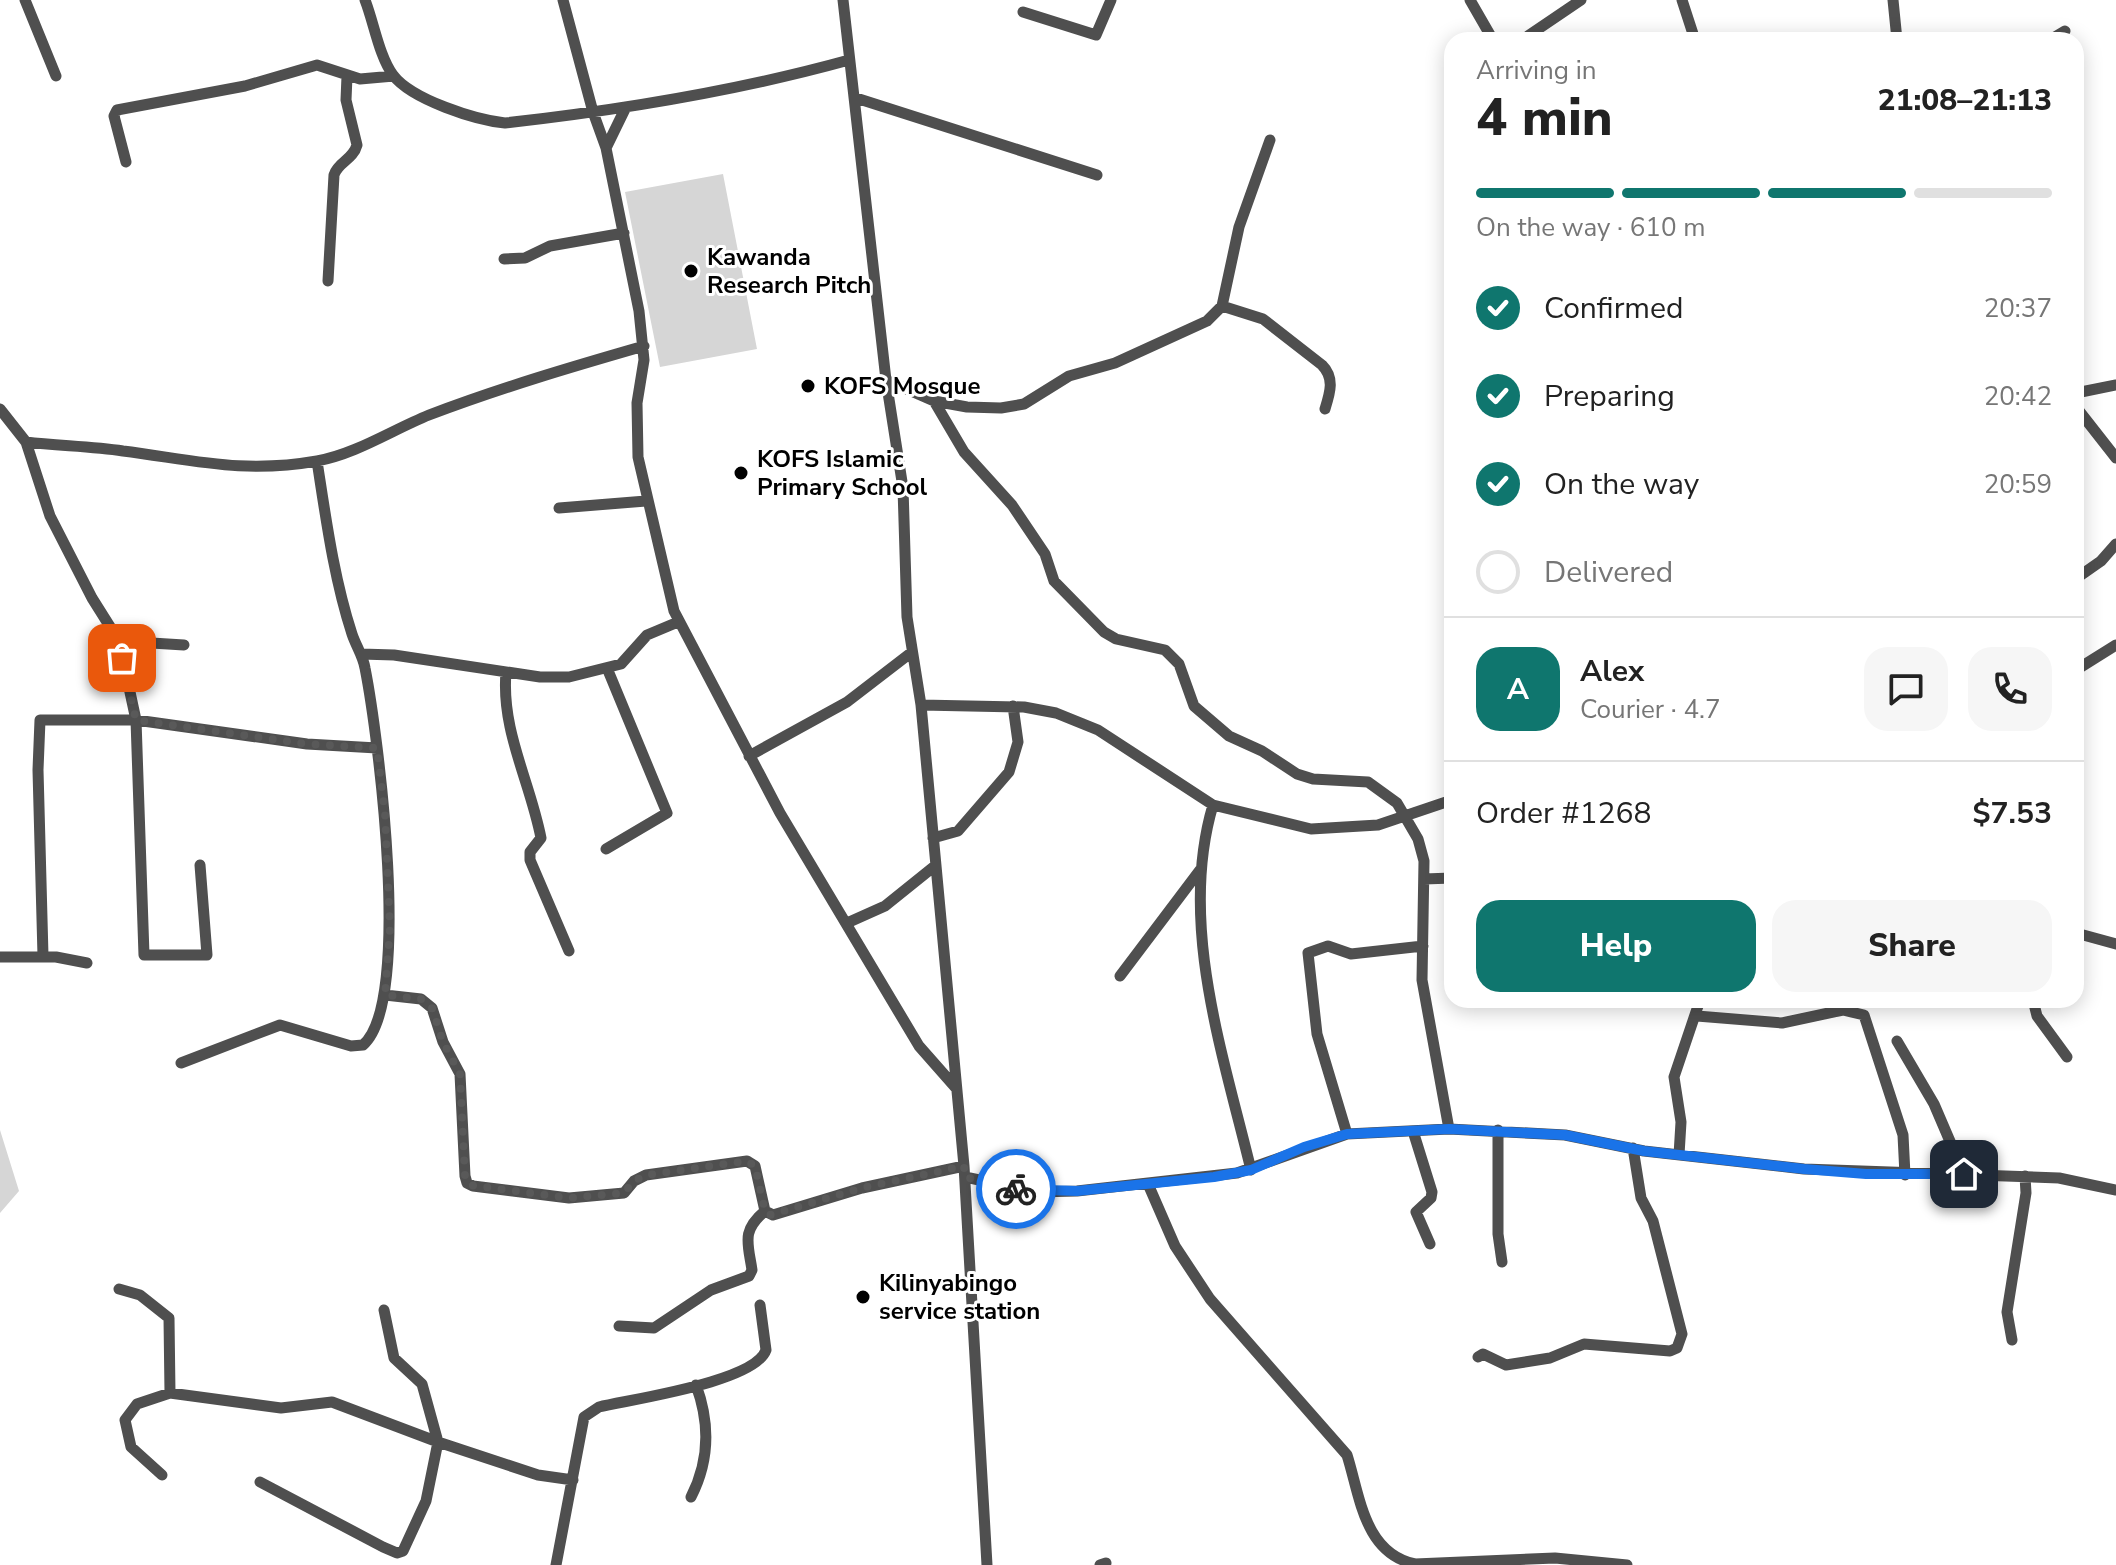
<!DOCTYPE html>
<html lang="en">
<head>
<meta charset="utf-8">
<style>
	:root { --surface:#fff; --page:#f6f6f6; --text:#222; --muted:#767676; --line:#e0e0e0; --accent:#0f766e }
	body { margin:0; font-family:"Nunito Sans",sans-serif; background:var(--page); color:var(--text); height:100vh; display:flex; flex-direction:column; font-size:30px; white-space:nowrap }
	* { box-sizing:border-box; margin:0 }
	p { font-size:26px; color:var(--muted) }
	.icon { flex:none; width:44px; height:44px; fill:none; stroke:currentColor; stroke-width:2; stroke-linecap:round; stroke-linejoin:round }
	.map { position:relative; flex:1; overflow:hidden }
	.panel { position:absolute; left:1444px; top:32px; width:640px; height:976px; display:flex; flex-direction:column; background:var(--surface); border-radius:24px; box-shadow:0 4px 20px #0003 }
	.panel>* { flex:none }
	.pin { position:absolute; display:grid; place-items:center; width:68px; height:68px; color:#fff; margin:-34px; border-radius:16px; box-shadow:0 4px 12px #0006 }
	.courier { position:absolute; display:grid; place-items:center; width:80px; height:80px; margin:-40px; border:6px solid #1a73e8; border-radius:50%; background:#fff; color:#222; box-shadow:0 2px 10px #0007 }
	.summary em { font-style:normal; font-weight:800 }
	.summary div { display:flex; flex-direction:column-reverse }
	.summary { display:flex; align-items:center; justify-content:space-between; height:136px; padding:0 32px }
	h1 { font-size:52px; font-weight:800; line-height:60px }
	.bar { display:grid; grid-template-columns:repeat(4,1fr); gap:12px 8px; align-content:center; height:96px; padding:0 32px }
	.bar i { height:10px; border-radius:6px; background:var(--line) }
	.bar .selected { background:var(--accent) }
	.bar p { grid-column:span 4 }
	.line { display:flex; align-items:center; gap:20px; padding:0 32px; border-top:2px solid var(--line) }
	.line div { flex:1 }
	.round { display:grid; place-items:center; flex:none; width:84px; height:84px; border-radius:24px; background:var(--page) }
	ol { padding:0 32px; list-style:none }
	li { display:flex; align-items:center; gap:24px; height:88px }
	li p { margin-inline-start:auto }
	li .icon { padding:8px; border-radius:50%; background:var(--accent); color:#fff; stroke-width:4 }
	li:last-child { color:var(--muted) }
	li i { width:44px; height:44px; border:4px solid var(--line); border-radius:50% }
	.action { display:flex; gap:16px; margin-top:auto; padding:16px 32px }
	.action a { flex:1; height:92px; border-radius:24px; background:var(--accent); color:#fff; font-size:32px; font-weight:800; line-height:92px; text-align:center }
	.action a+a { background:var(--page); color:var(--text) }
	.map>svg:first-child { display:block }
	.green { fill:#d6d6d6 }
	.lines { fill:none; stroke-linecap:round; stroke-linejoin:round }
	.minor { stroke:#4f4f4f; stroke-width:11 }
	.done { stroke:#595959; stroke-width:8; stroke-dasharray:0 14.4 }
	.route { stroke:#1a73e8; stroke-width:10 }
	.poi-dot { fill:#000; stroke:#fff; stroke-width:3 }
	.labels { text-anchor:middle; stroke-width:6; stroke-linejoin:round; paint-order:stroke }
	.poi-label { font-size:24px; font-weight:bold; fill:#000; stroke:#fff; text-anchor:start }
</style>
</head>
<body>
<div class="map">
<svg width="2116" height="1565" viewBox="0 0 2116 1565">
	<rect width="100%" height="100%" fill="#fff"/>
	<path class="green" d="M 723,174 L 757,349 L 660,367 L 625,192 Z
		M 0,1130 L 19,1191 L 0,1213 Z"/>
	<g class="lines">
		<path class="minor" d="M 25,0 L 56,76
			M 365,0 C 374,23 379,56 393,75 C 412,100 476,120 505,123 C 620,110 737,91 849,60
			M 563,0 L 593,112 L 606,148 L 639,311 L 644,360 L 637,403 L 638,457 L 674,611 L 780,813 L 919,1046 L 956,1088
			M 843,0 L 886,380 L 903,488 L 907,617 L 921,705 L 964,1166 L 987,1565
			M 1470,0 L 1493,40
			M 1682,0 L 1695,40
			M 1893,0 L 1897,40
			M 1023,12 L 1096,35 L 1111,0
			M 1522,40 L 1581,0
			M 2050,40 L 2065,31
			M 856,98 L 1097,175
			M 606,148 L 626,107
			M 126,162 L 114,116 L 117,110 L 245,86 L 317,65 L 360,79 L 394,76
			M 504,259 L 525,258 L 550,246 L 624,233
			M 328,281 L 334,175 C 338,162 353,160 357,145 L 346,100 L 347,76
			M 1222,306 L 1263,319 L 1322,365 C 1335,378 1330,393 1325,409
			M 886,380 L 934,401 L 967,407 L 1001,408 L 1024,404 L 1069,376 L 1115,363 L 1207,321 L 1222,306 L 1239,227 L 1270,140
			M 2076,393 L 2116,385
			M 934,401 L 964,452 L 1012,505 L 1045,554 L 1054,581 L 1104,632 L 1116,639 L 1165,650 L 1179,664 L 1194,706 L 1229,736 L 1262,751 L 1297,774 L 1313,779 L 1368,782 L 1397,803 L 1418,839 L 1424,861 L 1422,980 L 1449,1129
			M 2076,407 L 2116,458
			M 0,409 L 26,442 L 50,516 L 92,598 L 119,641 L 184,645
			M 26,442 C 59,446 91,446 123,451 C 194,460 243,474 317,461 C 356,454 392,430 429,415 C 500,388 571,367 644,346
			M 559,508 L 646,501
			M 2081,575 L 2101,561 L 2116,544
			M 119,641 L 136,720 L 144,955 L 207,955 L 200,865
			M 361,654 L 394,655 L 540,677 L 569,677 L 621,664 L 647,635 L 678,622
			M 2076,670 L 2116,645
			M 506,672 C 501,731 530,781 541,838 L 530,852 L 530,860 L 569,951
			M 921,705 L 1024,707 L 1056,713 L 1098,730 L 1213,805 L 1311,829 L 1378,825 L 1452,800
			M 749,756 L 847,702 L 912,652
			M 1213,805 C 1178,923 1223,1054 1251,1170
			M 933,838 L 958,831 L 1009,772 L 1018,742 L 1013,706
			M 606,849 L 667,813 L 607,668
			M 1424,879 L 1452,878
			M 847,923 L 885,906 L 936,865
			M 2076,933 L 2116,944
			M 43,956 L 38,770 L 40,720 L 136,720 L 307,744 L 377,748
			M 0,957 L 56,957 L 87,963
			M 1120,976 L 1200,870
			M 385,995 L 421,999 L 432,1008 L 443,1042 L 460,1074 L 465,1176 L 467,1183 L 473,1186 L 569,1198 L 624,1193 L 634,1181 L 646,1175 L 747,1161 L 755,1166 L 765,1211 L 773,1215 L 862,1188 L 964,1166
			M 2033,1000 L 2037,1016 L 2067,1057
			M 1697,1016 L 1782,1023 L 1843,1010 L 1864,1015 L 1903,1135 L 1905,1175
			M 1897,1041 L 1934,1104 L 1964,1174
			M 181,1063 L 280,1025 L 351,1046 L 363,1045 C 413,1002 378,734 365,668 C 363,656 356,646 352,634 C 334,579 326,519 317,461
			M 1498,1130 L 1498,1234 L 1502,1262
			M 1413,1131 L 1432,1192 L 1431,1198 L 1416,1212 L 1430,1244
			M 1347,1134 L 1317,1034 L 1308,953 L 1328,946 L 1351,954 L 1423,946
			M 1679,1155 L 1681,1122 L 1674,1077 L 1700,1000
			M 965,1177 L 1036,1192 L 1077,1191 L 1237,1173 L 1347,1134 L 1449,1129 L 1565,1135 L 1644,1151 L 1804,1169 L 2059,1178 L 2116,1190
			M 1148,1184 L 1175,1246 L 1210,1299 L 1347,1455 C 1360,1496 1364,1553 1415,1564 L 1555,1558 L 1627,1565
			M 119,1289 L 140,1295 L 169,1318 L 170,1393
			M 619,1326 L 654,1328 L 711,1290 L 749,1276 L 752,1270 C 748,1243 741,1231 765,1211
			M 2012,1340 L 2007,1312 L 2026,1193 L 2025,1176
			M 1478,1357 L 1483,1354 L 1506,1365 L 1550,1358 L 1584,1344 L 1670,1351 L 1677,1348 L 1682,1334 L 1653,1221 L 1641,1198 L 1633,1148
			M 162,1475 L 131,1447 L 125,1420 L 137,1404 L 170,1393 L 281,1408 L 332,1402 L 438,1442 L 538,1475 L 573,1480
			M 260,1482 L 383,1547 L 397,1553 L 403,1551 L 426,1501 L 438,1442 L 422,1384 L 394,1358 L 384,1310
			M 691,1497 C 710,1460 710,1423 696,1385
			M 556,1565 L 584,1417 L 599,1407 C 632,1399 755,1382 766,1350 L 760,1305
			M 1100,1565 L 1106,1563"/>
	</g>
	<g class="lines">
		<path class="done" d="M 122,658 L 136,720 L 307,744 L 377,748 L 385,814 L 390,928 L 385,995 L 421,999 L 432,1008 L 443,1042 L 460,1074 L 465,1176 L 470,1185 L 569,1198 L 624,1193 L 634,1181 L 646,1175 L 747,1161 L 755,1166 L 765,1211 L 770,1215 L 862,1188 L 964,1166 L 965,1177 L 1016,1189"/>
		<path class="route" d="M 1016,1189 L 1077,1191 L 1214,1177 L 1251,1170 L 1304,1147 L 1347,1134 L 1449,1129 L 1565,1135 L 1644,1151 L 1804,1169 L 1866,1174 L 1964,1174"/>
	</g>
	<g class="poi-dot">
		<circle cx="691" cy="271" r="8"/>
		<circle cx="808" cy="386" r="8"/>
		<circle cx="741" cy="473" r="8"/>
		<circle cx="863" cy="1297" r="8"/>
	</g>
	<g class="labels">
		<g class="poi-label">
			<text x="707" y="265">Kawanda<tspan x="707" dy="28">Research Pitch</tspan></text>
			<text x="824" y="394">KOFS Mosque</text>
			<text x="757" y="467">KOFS Islamic<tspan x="757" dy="28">Primary School</tspan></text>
			<text x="879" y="1291">Kilinyabingo<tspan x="879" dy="28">service station</tspan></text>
		</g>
	</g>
</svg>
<div class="pin" style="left:122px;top:658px;background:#ea580c"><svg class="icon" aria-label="bag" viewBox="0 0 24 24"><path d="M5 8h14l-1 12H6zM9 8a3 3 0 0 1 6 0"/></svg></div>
<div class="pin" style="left:1964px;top:1174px;background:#1f2937"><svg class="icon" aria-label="home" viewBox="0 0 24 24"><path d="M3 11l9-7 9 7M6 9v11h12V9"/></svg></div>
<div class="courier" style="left:1016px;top:1189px"><svg class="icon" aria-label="bike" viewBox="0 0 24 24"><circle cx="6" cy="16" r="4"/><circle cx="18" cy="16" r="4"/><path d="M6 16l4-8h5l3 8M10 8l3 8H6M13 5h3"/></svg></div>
<section class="panel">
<div class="summary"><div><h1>4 min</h1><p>Arriving in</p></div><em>21:08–21:13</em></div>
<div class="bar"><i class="selected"></i><i class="selected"></i><i class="selected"></i><i></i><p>On the way · 610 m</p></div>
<ol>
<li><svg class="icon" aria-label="check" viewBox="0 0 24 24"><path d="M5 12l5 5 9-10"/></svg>Confirmed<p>20:37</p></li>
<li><svg class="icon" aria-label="check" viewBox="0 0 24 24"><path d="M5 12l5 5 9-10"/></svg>Preparing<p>20:42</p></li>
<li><svg class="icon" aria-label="check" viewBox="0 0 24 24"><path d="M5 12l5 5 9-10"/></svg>On the way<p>20:59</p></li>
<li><i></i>Delivered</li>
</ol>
<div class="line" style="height:144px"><b class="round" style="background:var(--accent);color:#fff">A</b><div><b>Alex</b><p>Courier · 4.7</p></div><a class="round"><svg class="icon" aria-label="chat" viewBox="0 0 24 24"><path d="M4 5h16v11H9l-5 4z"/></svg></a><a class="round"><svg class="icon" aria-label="phone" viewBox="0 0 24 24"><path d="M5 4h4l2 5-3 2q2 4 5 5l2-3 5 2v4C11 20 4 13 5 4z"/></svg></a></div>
<div class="line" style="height:104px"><div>Order #1268</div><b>$7.53</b></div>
<div class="action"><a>Help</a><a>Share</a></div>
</section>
</div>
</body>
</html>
